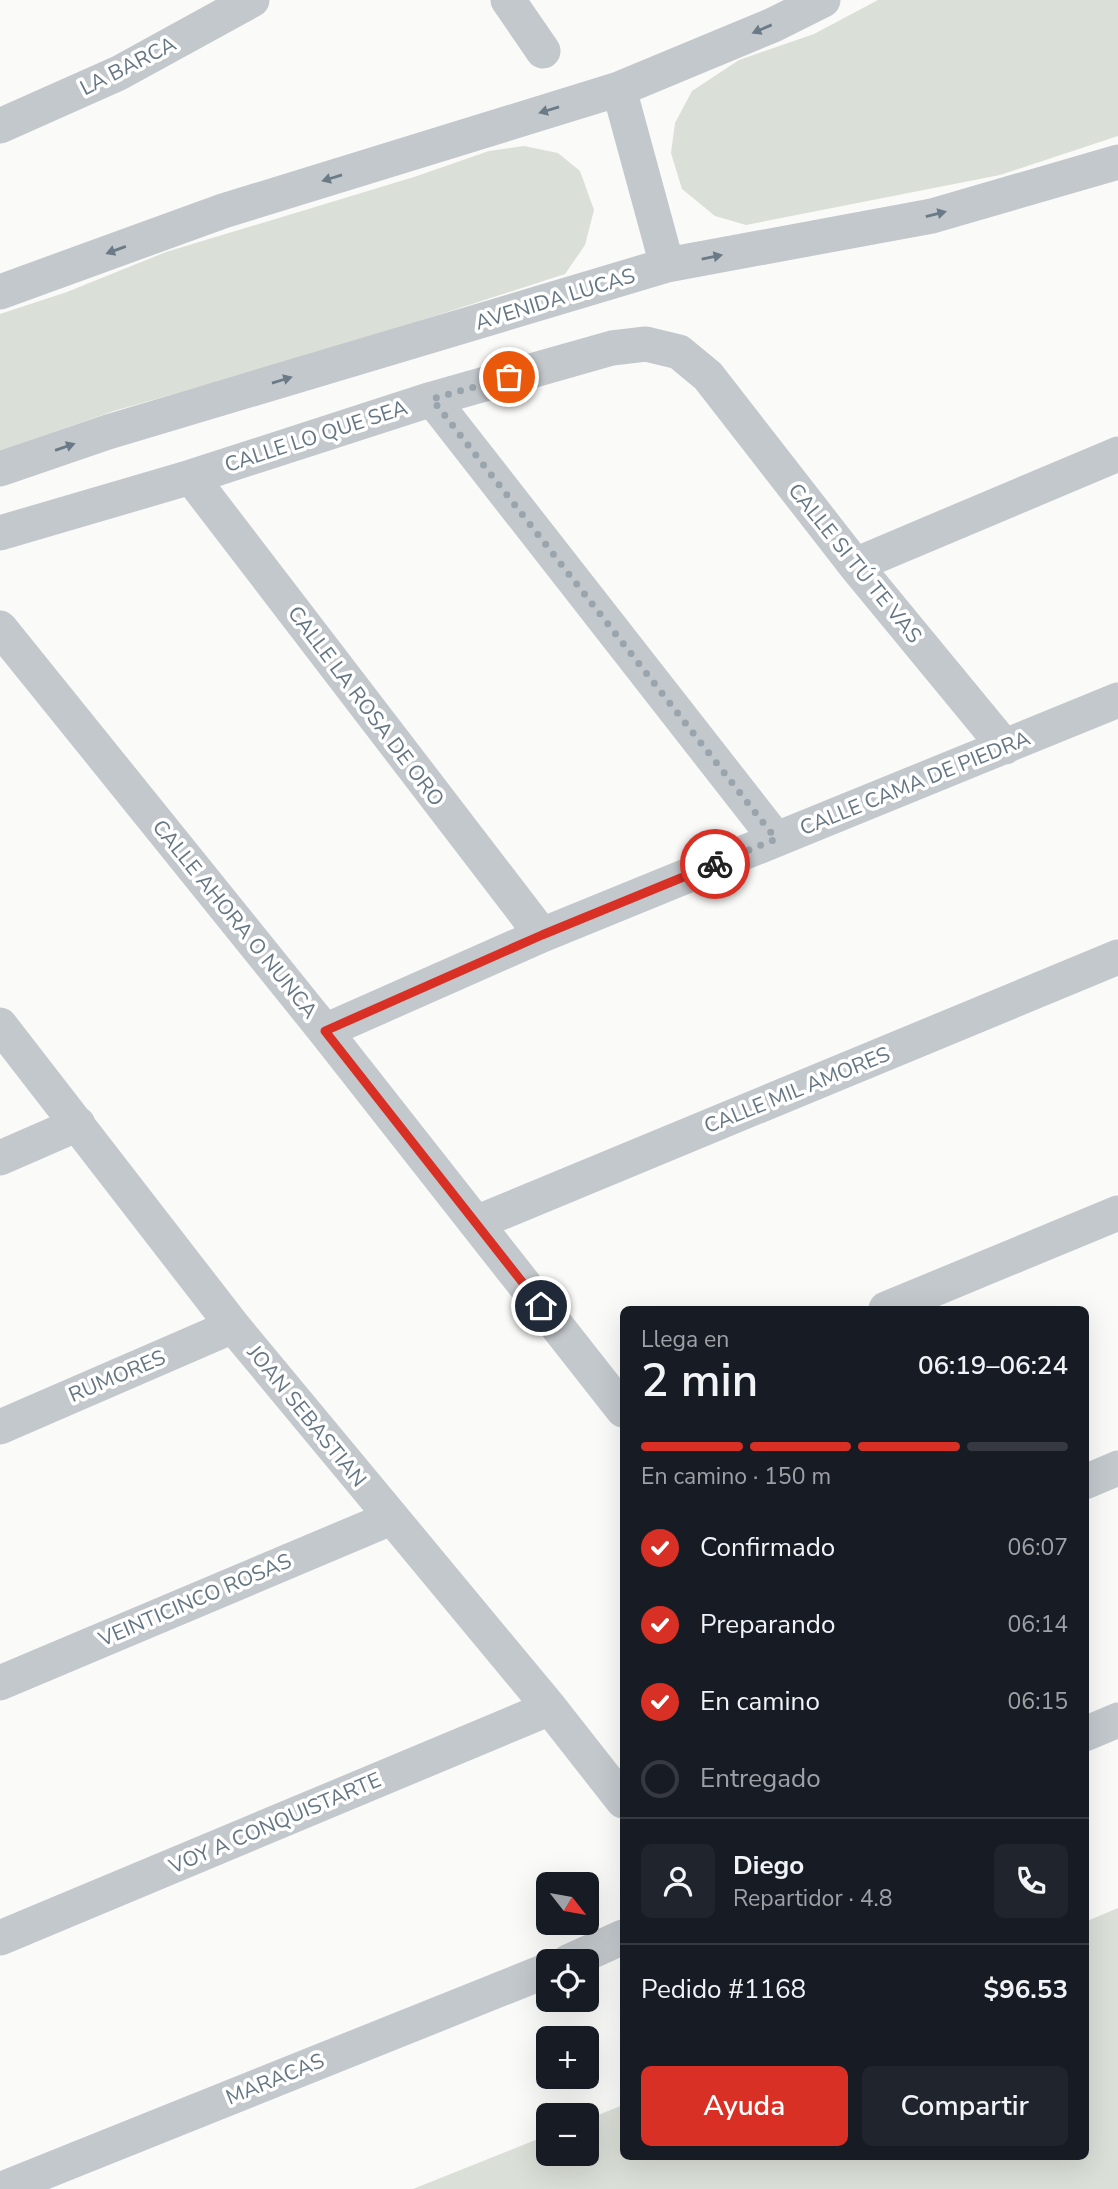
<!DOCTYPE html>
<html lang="es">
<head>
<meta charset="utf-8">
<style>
	:root { --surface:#171b24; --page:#20242c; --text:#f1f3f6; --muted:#9ea1a6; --line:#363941; --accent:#d93025 }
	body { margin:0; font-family:"Nunito Sans",sans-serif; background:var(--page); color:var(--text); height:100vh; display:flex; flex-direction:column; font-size:26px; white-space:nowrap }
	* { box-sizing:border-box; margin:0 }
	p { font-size:23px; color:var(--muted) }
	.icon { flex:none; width:38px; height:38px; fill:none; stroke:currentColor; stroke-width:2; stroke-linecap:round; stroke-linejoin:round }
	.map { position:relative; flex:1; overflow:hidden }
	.drawer { position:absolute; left:620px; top:1306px; width:469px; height:854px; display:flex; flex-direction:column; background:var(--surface); border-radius:10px; box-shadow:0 7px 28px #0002 }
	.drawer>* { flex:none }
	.needle { width:46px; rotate:121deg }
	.controls { position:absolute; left:536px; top:1872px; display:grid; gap:14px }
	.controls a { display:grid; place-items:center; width:63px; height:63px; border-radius:10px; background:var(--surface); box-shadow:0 7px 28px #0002; font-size:35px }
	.pin { position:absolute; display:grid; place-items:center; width:60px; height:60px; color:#fff; margin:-30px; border:4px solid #fff; border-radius:50%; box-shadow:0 2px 7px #0007 }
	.courier { position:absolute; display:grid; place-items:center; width:70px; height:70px; margin:-35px; border:5px solid #d93025; border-radius:50%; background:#fff; color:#222; box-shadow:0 2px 9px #0007 }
	.overview em { font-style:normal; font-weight:600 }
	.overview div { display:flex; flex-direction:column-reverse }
	.overview { display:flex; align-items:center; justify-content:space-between; height:119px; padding:0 21px }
	h1 { font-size:46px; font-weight:600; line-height:52px }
	.bar { display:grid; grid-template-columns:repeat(4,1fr); gap:10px 7px; align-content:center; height:84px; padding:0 21px }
	.bar i { height:9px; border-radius:5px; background:var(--line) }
	.bar .current { background:var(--accent) }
	.bar p { grid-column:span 4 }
	.line { display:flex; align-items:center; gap:18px; padding:0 21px; border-top:2px solid var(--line) }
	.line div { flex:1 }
	.round { display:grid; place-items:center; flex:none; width:74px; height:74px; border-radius:10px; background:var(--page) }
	ol { padding:0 21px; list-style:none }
	li { display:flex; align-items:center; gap:21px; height:77px }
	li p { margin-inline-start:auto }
	li .icon { padding:7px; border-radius:50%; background:var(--accent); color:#fff; stroke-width:4 }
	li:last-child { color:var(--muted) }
	li i { width:38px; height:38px; border:4px solid var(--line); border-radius:50% }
	.cta { display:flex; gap:14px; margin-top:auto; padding:14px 21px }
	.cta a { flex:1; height:80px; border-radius:10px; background:var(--accent); color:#fff; font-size:28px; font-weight:600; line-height:80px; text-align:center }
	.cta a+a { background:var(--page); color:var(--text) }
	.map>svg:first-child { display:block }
	.green { fill:#dadfd7 }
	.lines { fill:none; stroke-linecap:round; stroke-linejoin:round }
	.minor { stroke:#c3c8cc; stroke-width:35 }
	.oneway { fill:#6a7a87 }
	.done { stroke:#99a4ac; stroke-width:7; stroke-dasharray:0 12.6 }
	.route { stroke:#d93025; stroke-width:9 }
	.labels { text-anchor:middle; stroke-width:7; stroke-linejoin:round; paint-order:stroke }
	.street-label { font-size:21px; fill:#657683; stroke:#fff }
</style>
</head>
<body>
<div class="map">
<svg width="1118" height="2189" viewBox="0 0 1118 2189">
	<rect width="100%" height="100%" fill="#fafaf8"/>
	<path class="green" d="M 878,0 L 1118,0 L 1118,136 L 1000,175 L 746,225 L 715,216 L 682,189 L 671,153 L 675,123 L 692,91 L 739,60 L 814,34 Z
		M 524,146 L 558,153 L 580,171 L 594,210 L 585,245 L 565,274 L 342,346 L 114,411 L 0,451 L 0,314 L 67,292 L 166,252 L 414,177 L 489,151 Z
		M 1118,1908 L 1118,2189 L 413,2189 L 548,2135 L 548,2154 L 586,2154 L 586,2120 L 623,2105 L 623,2156 L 1085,2156 L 1085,1922 Z"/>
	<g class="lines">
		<path class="minor" d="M 508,0 L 543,51
			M 619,89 L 667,265
			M 0,126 L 119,73 L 252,0
			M 0,292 L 223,211 L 619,89 L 773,25 L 823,0
			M 432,399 L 776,839
			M 0,469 L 108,432 L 667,265 L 932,216 L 1118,162
			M 191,477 L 542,935
			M 0,533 L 191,477 L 432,399 L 612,348 L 646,344 L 679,352 L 708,376 L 855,565 L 1005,747
			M 855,565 L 1118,454
			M 0,628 L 325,1031 L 623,1410
			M 0,1025 L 233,1326 L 550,1708 L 623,1801
			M 325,1031 L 542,935 L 1118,700
			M 0,1158 L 78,1124
			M 476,1223 L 1118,957
			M 886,1309 L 1118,1213
			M 0,1427 L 233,1326
			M 1085,1482 L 1118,1468
			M 0,1683 L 391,1518
			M 1085,1734 L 1118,1720
			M 0,1938 L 550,1708
			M 568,1962 L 623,1937
			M 2,2189 L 548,1970"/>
	</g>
	<defs><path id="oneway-solid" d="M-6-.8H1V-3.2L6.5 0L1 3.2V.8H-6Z" transform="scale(1.75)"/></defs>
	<g class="oneway">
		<use href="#oneway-solid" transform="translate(762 29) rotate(157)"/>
		<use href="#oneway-solid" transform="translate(549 110) rotate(163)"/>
		<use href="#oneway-solid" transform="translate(332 178) rotate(163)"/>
		<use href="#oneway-solid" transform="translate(936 214) rotate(-14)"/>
		<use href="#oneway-solid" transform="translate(116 250) rotate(160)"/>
		<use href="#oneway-solid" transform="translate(712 257) rotate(-11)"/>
		<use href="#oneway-solid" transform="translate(282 380) rotate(-17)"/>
		<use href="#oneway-solid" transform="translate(65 447) rotate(-19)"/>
	</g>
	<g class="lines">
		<path class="done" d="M 509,377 L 432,399 L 776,839 L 715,864"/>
		<path class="route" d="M 541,1306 L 325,1031 L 542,935 L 715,864"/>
	</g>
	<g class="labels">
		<g class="street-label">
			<text transform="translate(128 66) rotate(-27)" y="7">LA BARCA</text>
			<text transform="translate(555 299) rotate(-17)" y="7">AVENIDA LUCAS</text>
			<text transform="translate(316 436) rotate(-18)" y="7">CALLE LO QUE SEA</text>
			<text transform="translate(855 563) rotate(51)" y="7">CALLE SI TÚ TE VAS</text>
			<text transform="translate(366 706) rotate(53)" y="7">CALLE LA ROSA DE ORO</text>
			<text transform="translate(915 783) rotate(-22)" y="7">CALLE CAMA DE PIEDRA</text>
			<text transform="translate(235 919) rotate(51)" y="7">CALLE AHORA O NUNCA</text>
			<text transform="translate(797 1090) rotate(-22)" y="7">CALLE MIL AMORES</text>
			<text transform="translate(117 1376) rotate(-23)" y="7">RUMORES</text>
			<text transform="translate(307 1416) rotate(51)" y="7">JOAN SEBASTIAN</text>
			<text transform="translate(195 1600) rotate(-23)" y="7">VEINTICINCO ROSAS</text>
			<text transform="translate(275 1823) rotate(-23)" y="7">VOY A CONQUISTARTE</text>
			<text transform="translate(275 2079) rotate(-22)" y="7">MARACAS</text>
		</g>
	</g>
</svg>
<div class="controls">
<a><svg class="needle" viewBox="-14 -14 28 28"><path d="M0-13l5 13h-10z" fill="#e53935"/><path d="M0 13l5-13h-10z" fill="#9ea1a6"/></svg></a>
<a><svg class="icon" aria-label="locate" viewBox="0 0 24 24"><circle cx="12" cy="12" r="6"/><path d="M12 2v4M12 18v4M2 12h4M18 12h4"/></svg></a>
<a>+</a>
<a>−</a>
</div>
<div class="pin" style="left:509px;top:377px;background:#ea580c"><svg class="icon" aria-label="bag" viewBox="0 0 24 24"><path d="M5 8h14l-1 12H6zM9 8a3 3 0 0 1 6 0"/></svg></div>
<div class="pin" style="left:541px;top:1306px;background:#1f2937"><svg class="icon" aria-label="home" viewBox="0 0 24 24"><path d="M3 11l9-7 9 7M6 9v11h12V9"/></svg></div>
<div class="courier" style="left:715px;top:864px"><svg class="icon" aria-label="bike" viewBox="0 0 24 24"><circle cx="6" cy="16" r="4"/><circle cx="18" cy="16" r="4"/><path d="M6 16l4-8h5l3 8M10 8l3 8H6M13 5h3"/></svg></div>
<section class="drawer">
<div class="overview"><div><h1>2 min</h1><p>Llega en</p></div><em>06:19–06:24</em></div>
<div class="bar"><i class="current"></i><i class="current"></i><i class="current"></i><i></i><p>En camino · 150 m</p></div>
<ol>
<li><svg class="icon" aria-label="check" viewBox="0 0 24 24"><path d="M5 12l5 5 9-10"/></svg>Confirmado<p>06:07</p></li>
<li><svg class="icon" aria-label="check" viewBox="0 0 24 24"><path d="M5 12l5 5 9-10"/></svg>Preparando<p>06:14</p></li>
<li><svg class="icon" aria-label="check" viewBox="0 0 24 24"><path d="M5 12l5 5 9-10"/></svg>En camino<p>06:15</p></li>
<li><i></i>Entregado</li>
</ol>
<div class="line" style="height:126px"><a class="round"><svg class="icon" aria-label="person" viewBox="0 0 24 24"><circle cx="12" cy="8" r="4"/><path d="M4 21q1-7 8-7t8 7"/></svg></a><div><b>Diego</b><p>Repartidor · 4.8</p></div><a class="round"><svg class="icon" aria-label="phone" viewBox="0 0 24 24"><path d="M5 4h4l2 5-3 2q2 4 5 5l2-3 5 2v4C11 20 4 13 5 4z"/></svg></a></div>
<div class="line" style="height:91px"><div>Pedido #1168</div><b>$96.53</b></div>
<div class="cta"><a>Ayuda</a><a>Compartir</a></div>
</section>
</div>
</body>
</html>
